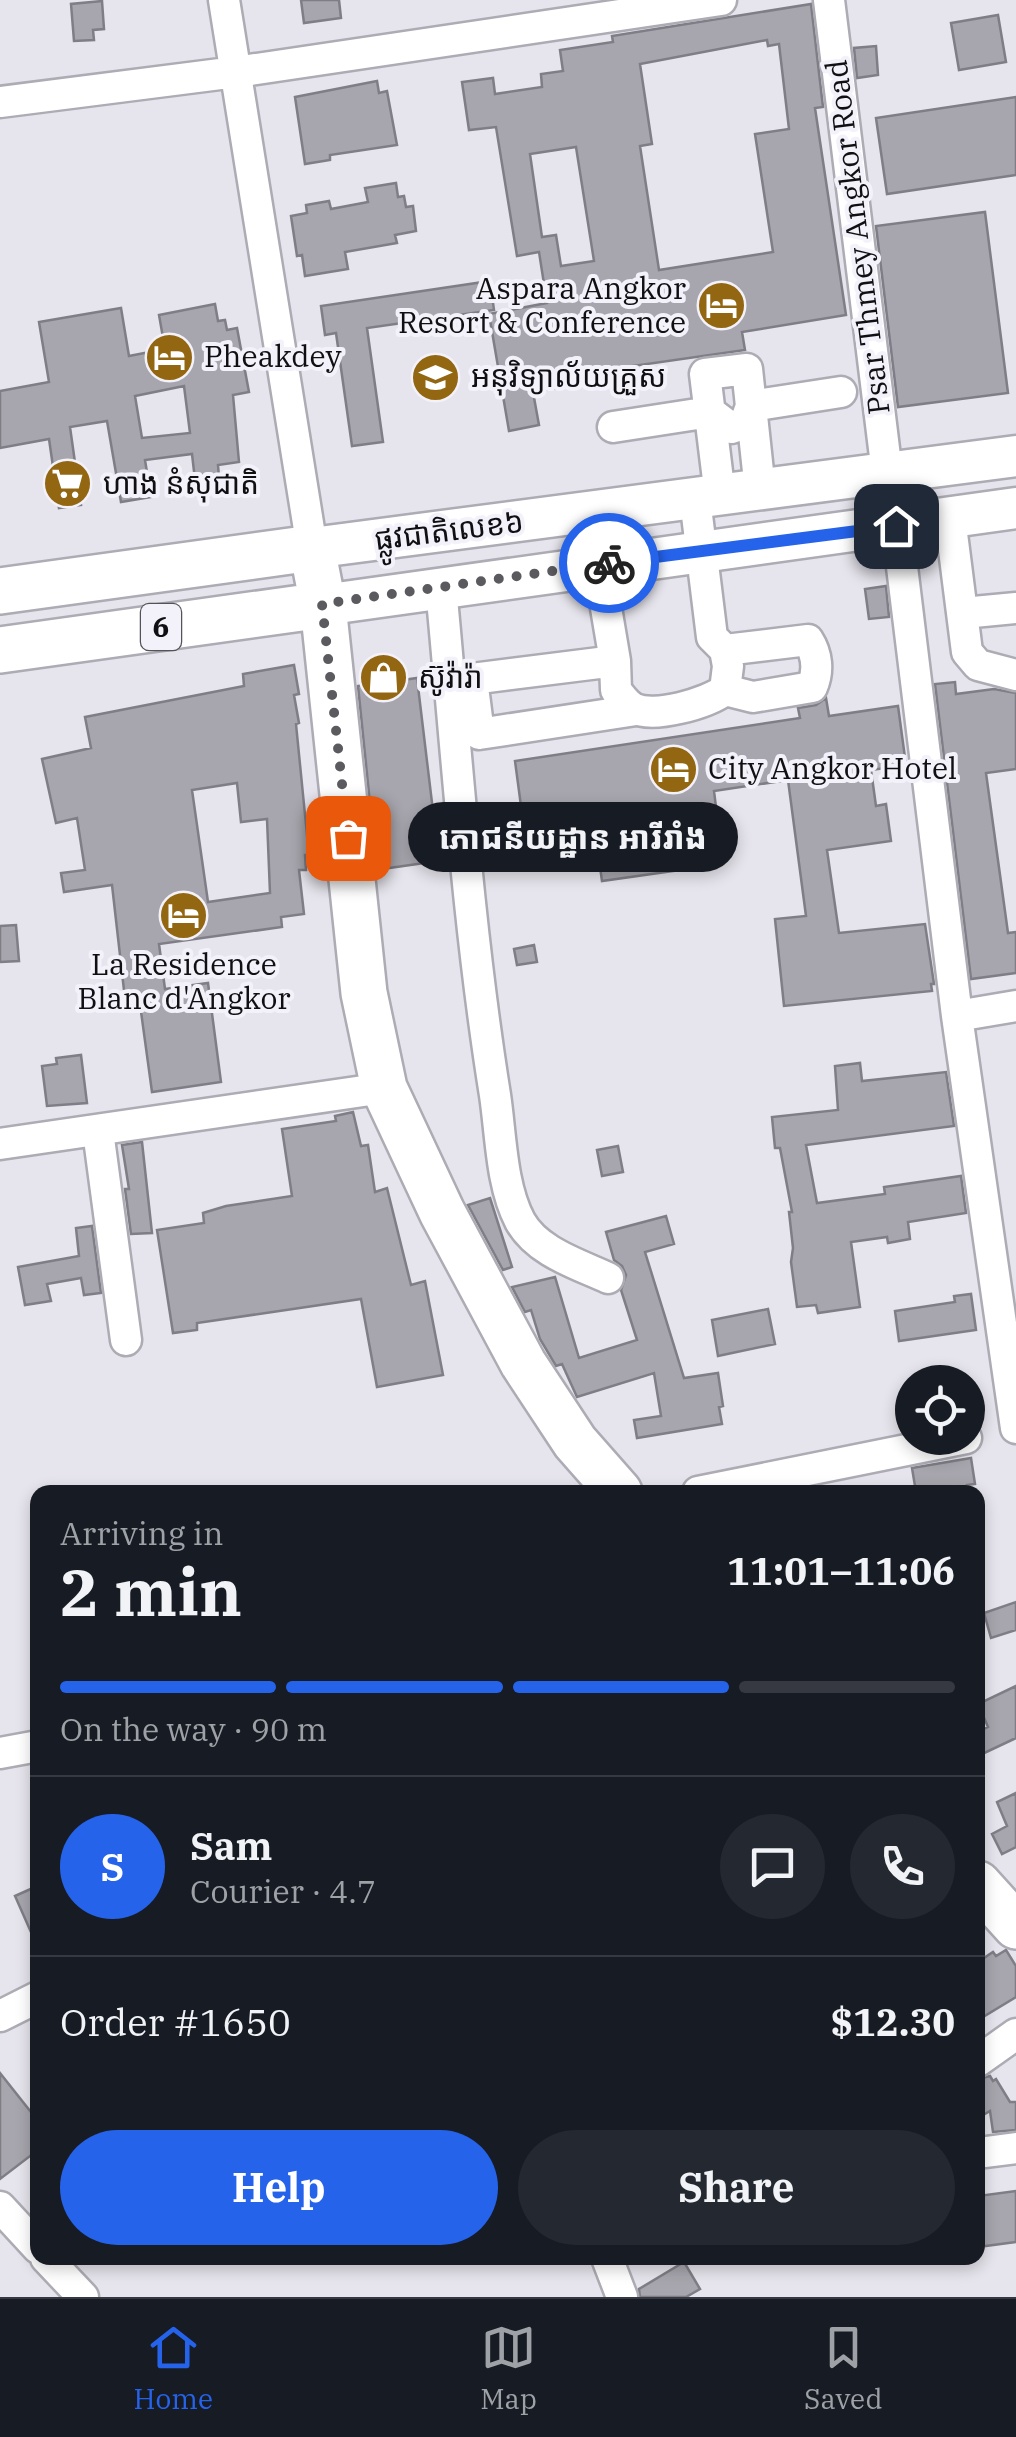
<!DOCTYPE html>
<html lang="en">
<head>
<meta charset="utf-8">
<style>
	:root { --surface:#171b24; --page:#242831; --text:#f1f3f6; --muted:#9ea1a6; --line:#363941; --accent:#2563eb }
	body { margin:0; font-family:"IBM Plex Serif","Noto Sans Khmer",serif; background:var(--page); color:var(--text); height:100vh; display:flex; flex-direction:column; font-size:38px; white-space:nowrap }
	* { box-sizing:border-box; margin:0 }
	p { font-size:32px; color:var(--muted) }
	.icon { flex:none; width:55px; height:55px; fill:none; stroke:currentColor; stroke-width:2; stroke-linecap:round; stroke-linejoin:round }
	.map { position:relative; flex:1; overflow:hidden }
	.side { position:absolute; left:30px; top:1485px; width:955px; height:780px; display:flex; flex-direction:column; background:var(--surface); border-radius:20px; box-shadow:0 5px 15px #0003 }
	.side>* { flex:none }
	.tools { position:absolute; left:895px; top:1365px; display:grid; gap:20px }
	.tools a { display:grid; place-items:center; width:90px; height:90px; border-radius:50%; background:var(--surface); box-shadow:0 5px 15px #0003; font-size:50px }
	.pin { position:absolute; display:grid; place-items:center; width:85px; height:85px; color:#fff; margin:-42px; border-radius:20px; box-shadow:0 5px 15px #0006 }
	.courier { position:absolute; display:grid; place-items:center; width:100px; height:100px; margin:-50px; border:8px solid #2563eb; border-radius:50%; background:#fff; color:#222; box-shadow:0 2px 12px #0007 }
	.bubble { position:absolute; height:70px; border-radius:35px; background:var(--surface); box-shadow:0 5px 15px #0003; font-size:32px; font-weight:800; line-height:70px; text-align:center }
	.head em { font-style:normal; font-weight:800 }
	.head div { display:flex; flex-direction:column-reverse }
	.head { display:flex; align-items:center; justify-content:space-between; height:170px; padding:0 30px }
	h1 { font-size:65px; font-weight:800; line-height:75px }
	.bar { display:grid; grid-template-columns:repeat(4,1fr); gap:15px 10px; align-content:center; height:120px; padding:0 30px }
	.bar i { height:12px; border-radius:8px; background:var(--line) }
	.bar .active { background:var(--accent) }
	.bar p { grid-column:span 4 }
	.line { display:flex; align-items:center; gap:25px; padding:0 30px; border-top:2px solid var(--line) }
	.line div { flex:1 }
	.round { display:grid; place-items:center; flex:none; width:105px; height:105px; border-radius:52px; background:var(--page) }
	.action { display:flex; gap:20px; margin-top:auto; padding:20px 30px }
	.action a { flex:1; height:115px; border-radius:60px; background:var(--accent); color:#fff; font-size:40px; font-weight:800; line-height:115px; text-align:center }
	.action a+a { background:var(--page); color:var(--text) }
	.menu { display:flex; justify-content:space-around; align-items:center; height:140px; border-top:2px solid var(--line); background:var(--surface); font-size:28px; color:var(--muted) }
	.menu a { display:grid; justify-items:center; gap:5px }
	.menu .active { color:var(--accent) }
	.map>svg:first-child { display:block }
	.building { fill:#a7a5ad; stroke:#7f7d85; stroke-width:2.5; fill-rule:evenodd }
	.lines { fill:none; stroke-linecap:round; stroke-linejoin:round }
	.minor-casing { stroke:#adabb3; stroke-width:35 }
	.major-casing { stroke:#adabb3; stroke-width:45 }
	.highway-casing { stroke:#adabb3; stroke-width:50 }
	.minor { stroke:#fff; stroke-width:30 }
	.major { stroke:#fff; stroke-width:40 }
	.highway { stroke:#fff; stroke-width:45 }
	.done { stroke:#5b5a5e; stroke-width:10; stroke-dasharray:0 18 }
	.route { stroke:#2563eb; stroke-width:12 }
	.labels { text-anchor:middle; stroke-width:8; stroke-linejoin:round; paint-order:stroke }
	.shield { fill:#f3f1fa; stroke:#545358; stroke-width:2.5 }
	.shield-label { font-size:28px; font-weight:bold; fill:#100f12 }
	.street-label { font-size:30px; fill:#100f12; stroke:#f3f1fa }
	.poi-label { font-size:30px; fill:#100f12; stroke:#f3f1fa; text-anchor:start }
</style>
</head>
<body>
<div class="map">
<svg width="1016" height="2297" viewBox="0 0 1016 2297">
	<rect width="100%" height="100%" fill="#e6e4ec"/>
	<path class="building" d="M 301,0 L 339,0 L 341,18 L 304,23 Z
		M 102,1 L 104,29 L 93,30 L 94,40 L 74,41 L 71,4 Z
		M 811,4 L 823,107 L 815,108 L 846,315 L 742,332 L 745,350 L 598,371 L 600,381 L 533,392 L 539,425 L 509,431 L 489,314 L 547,303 L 539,252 L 517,256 L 496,127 L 469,130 L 462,82 L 493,78 L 495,94 L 542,87 L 541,74 L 563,71 L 560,50 L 613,42 L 612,36 ZM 767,40 L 768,46 L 779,44 L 789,129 L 755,134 L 773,252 L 659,270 L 640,146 L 652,144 L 640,64 ZM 576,147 L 594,261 L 561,266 L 556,235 L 542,237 L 530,154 Z
		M 998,15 L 1006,62 L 959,70 L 951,23 Z
		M 876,46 L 878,75 L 857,78 L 854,48 Z
		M 377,81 L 379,93 L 387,91 L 397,145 L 330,155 L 330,160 L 305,164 L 295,97 Z
		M 1016,97 L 1016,175 L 887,194 L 876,118 Z
		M 396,183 L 398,197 L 404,196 L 406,207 L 413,206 L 416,231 L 395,235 L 397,243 L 345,252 L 348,269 L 305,276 L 302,255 L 297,256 L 291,216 L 307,213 L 306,205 L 329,201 L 331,209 L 368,202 L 365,188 Z
		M 985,212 L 1008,393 L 898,407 L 876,226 Z
		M 490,281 L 494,310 L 367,328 L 383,442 L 352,446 L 336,333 L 325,335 L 321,306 Z
		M 215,304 L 218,321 L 225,320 L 227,330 L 237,328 L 249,392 L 233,395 L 239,462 L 218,465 L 219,477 L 195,480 L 192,454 L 145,460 L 151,497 L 121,502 L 107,421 L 70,427 L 81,505 L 59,508 L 49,439 L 0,448 L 0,391 L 49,382 L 39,322 L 121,308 L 129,356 L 165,349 L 159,315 ZM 184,386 L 190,433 L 142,438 L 135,396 Z
		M 886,586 L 889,617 L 869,619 L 865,589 Z
		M 294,665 L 299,694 L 294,695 L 299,723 L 296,724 L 309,855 L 305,855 L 306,870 L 299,870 L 304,914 L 281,917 L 282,927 L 159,944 L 165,989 L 208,983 L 221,1082 L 152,1092 L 139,997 L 125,999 L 112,885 L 64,892 L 61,873 L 85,870 L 77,818 L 56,823 L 42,759 L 91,748 L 85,717 L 244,686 L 243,674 ZM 237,783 L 241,822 L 267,819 L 270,893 L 208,902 L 192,790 Z
		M 395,671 L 396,681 L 417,678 L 439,861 L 382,869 L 376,829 L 373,829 L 372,823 L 358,686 L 370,684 L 368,674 Z
		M 955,682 L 956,694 L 994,689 L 1016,693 L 1016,769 L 986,773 L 1008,933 L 1016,932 L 1016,973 L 971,979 L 935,684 Z
		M 826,698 L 829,716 L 898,706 L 906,765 L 871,770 L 876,806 L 886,804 L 891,841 L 827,850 L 839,933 L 925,924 L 934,984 L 931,984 L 932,991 L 784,1006 L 775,919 L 806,916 L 788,780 L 714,791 L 723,864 L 602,881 L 592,811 L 523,821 L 515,761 L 800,718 L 798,708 L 816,705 Z
		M 16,925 L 19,961 L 0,962 L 0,926 Z
		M 534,945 L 537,962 L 517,965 L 514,949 Z
		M 81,1055 L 87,1103 L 47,1106 L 42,1066 L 57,1064 L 56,1058 Z
		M 860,1063 L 862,1081 L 946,1072 L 954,1126 L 806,1145 L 817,1203 L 885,1194 L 884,1187 L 961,1176 L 966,1213 L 908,1222 L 910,1239 L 888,1243 L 887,1237 L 851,1242 L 860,1307 L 818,1313 L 816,1305 L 797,1307 L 791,1262 L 793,1248 L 789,1212 L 792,1212 L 780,1148 L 775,1148 L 772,1117 L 838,1110 L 835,1066 Z
		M 353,1112 L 361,1146 L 368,1145 L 375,1192 L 387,1188 L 411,1285 L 425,1281 L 443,1375 L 377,1387 L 361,1299 L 197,1323 L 197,1330 L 173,1333 L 157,1230 L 204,1223 L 203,1213 L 226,1206 L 292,1196 L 282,1129 L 336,1121 L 335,1116 Z
		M 142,1142 L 152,1233 L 131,1234 L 125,1189 L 129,1189 L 122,1145 Z
		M 618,1146 L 623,1172 L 602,1176 L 597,1150 Z
		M 490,1198 L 512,1267 L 503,1270 L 468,1205 Z
		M 666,1216 L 674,1244 L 645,1252 L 684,1378 L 718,1373 L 723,1406 L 719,1407 L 722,1424 L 637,1438 L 634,1420 L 661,1416 L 654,1373 L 577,1397 L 562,1364 L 556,1366 L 540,1339 L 531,1310 L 525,1312 L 512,1287 L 555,1277 L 579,1358 L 637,1340 L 621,1290 L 626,1275 L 622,1266 L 614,1260 L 606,1232 Z
		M 92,1226 L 101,1293 L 84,1295 L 81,1278 L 47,1284 L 51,1301 L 25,1305 L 18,1267 L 79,1256 L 76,1228 Z
		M 971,1294 L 976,1330 L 899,1341 L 895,1311 L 955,1302 L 954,1296 Z
		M 768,1309 L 775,1344 L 718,1356 L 712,1320 Z
		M 971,1458 L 975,1484 L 967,1485 L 969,1492 L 916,1492 L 912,1468 Z
		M 1016,1602 L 1016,1630 L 991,1638 L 984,1613 Z
		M 1016,1686 L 1016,1738 L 978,1756 L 978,1732 L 988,1727 L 978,1704 Z
		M 1016,1793 L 1016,1847 L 1002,1854 L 992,1834 L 1007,1826 L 997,1802 Z
		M 33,1888 L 38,1898 L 38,1948 L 15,1896 Z
		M 1006,1950 L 1016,1966 L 1016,1997 L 978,2020 L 978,1962 L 993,1952 L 996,1956 Z
		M 0,2073 L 38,2121 L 38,2150 L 0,2179 Z
		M 990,2076 L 993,2081 L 996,2079 L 1010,2102 L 1016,2102 L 1016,2130 L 993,2132 L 990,2111 L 978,2118 L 978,2079 Z
		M 1016,2191 L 1016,2242 L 978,2247 L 978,2196 Z
		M 684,2262 L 700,2289 L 686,2297 L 640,2297 L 639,2289 Z"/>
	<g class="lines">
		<defs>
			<path id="minor" d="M 224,0 L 312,548
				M 829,0 L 887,473
				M 0,102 L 236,72 L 721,0
				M 613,427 L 710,412 L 731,428 L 745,423 L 751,406 L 841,392
				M 720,496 L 705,374 L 747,369 L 760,490
				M 590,513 L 615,661 L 616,690 C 621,697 626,704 633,708 C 654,719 707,703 725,690 L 728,666 L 725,650 L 712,637 L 695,499
				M 950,518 L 967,652 L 978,665 L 1016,675
				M 897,526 L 957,1016 L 1016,1428
				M 441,588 C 457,757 468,927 495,1095 C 501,1135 501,1185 520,1221 C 537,1252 578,1264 608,1278
				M 963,613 L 1016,608
				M 725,650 L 808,640 C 817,654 819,671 812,687 L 753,697 L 725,690
				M 615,661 L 472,679 L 479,734 L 636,710
				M 957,1016 L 1016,1006
				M 98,1131 L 126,1340
				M 0,1144 L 384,1088
				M 698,1492 L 966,1438
				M 0,1753 L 38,1746
				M 0,2016 L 38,1997
				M 978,2061 L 1016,2034
				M 978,2153 L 1016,2148
				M 0,2207 L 38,2248
				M 46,2258 L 83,2297
				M 607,2258 L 622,2297"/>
			<path id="major" d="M 312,548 L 1016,456
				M 323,605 L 1016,508"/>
			<path id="highway" d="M 0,591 L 312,548 L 323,605 L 364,993 L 384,1088 L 442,1212 L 523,1363 L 575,1442 L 619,1492
				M 0,650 L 323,605
				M 978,1884 L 1016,1926"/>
		</defs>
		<use href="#minor" class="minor-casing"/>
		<use href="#major" class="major-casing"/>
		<use href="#highway" class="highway-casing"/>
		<use href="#minor" class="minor"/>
		<use href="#major" class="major"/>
		<use href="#highway" class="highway"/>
	</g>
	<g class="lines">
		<path class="done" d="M 348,838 L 322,604 L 609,563"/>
		<path class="route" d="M 609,563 L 896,526"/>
	</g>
	<defs>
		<symbol id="hotel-disc" viewBox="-11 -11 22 22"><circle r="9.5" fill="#936612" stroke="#f3f1fa"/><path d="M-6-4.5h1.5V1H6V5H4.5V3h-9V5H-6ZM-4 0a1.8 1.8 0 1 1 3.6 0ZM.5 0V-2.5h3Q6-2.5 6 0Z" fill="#fff"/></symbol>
		<symbol id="school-disc" viewBox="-11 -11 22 22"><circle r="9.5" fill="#936612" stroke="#f3f1fa"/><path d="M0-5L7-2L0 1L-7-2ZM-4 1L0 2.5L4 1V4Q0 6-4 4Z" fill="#fff"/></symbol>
		<symbol id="supermarket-disc" viewBox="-11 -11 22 22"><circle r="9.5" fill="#936612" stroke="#f3f1fa"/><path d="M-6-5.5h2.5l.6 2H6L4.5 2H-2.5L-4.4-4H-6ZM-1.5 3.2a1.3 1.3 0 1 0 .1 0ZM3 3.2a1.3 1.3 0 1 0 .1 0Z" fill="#fff"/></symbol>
		<symbol id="shop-disc" viewBox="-11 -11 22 22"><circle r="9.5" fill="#936612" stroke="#f3f1fa"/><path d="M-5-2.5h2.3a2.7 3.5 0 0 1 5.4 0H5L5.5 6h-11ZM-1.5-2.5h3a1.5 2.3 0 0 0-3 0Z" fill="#fff"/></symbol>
	</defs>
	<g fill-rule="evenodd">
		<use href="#hotel-disc" x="694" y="278" width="55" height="55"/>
		<use href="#hotel-disc" x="142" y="330" width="55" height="55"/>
		<use href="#school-disc" x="408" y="350" width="55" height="55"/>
		<use href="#supermarket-disc" x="40" y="456" width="55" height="55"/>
		<use href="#shop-disc" x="356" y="650" width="55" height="55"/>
		<use href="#hotel-disc" x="646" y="742" width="55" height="55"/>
		<use href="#hotel-disc" x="156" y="888" width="55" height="55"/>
	</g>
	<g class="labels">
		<rect class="shield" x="141" y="604" width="40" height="46" rx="8"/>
		<g class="shield-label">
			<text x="161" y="637">6</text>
		</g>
		<g class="street-label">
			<text transform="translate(858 237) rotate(-97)" y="10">Psar Thmey Angkor Road</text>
			<text transform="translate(449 531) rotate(-7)" y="10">ផ្លូវជាតិលេខ៦</text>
		</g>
		<g class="poi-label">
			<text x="686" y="299" text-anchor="end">Aspara Angkor<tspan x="686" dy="34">Resort &amp; Conference</tspan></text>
			<text x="204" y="367">Pheakdey</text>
			<text x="471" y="387">អនុវិទ្យាល័យគ្រួស</text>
			<text x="103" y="494">ហាង នំសុជាតិ</text>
			<text x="418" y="688">ស៊ូវ៉ារ៉ា</text>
			<text x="708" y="779">City Angkor Hotel</text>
			<text x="184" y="975" text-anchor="middle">La Residence<tspan x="184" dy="34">Blanc d'Angkor</tspan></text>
		</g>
	</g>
</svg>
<div class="tools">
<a><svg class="icon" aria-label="locate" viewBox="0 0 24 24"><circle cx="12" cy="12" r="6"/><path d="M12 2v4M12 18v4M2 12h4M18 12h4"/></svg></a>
</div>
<div class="pin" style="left:348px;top:838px;background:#ea580c"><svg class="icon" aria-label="bag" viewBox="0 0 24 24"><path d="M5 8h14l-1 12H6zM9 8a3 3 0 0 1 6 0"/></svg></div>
<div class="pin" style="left:896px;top:526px;background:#1f2937"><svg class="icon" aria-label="home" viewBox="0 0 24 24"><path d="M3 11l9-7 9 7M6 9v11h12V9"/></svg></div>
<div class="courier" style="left:609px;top:563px"><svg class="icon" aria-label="bike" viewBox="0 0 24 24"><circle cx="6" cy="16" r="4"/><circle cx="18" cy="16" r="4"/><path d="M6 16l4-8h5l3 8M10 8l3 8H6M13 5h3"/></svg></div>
<div class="bubble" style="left:408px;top:802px;width:330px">ភោជនីយដ្ឋាន អារីរាំង</div>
<section class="side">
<div class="head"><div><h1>2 min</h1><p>Arriving in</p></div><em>11:01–11:06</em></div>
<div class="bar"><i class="active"></i><i class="active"></i><i class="active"></i><i></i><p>On the way · 90 m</p></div>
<div class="line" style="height:180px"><b class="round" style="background:var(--accent);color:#fff">S</b><div><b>Sam</b><p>Courier · 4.7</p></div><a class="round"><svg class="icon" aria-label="chat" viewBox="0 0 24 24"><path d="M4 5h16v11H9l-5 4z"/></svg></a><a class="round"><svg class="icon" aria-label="phone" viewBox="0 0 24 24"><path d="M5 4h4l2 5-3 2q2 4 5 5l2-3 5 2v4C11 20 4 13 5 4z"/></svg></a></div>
<div class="line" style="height:130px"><div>Order #1650</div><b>$12.30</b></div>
<div class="action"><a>Help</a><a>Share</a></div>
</section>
</div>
<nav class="menu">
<a class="active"><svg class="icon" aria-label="home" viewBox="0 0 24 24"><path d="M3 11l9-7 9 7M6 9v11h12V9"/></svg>Home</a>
<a><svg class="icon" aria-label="map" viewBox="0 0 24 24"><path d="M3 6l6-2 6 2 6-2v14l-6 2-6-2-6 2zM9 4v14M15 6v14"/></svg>Map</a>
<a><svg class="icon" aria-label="saved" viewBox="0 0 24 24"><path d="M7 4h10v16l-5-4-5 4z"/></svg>Saved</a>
</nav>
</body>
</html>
